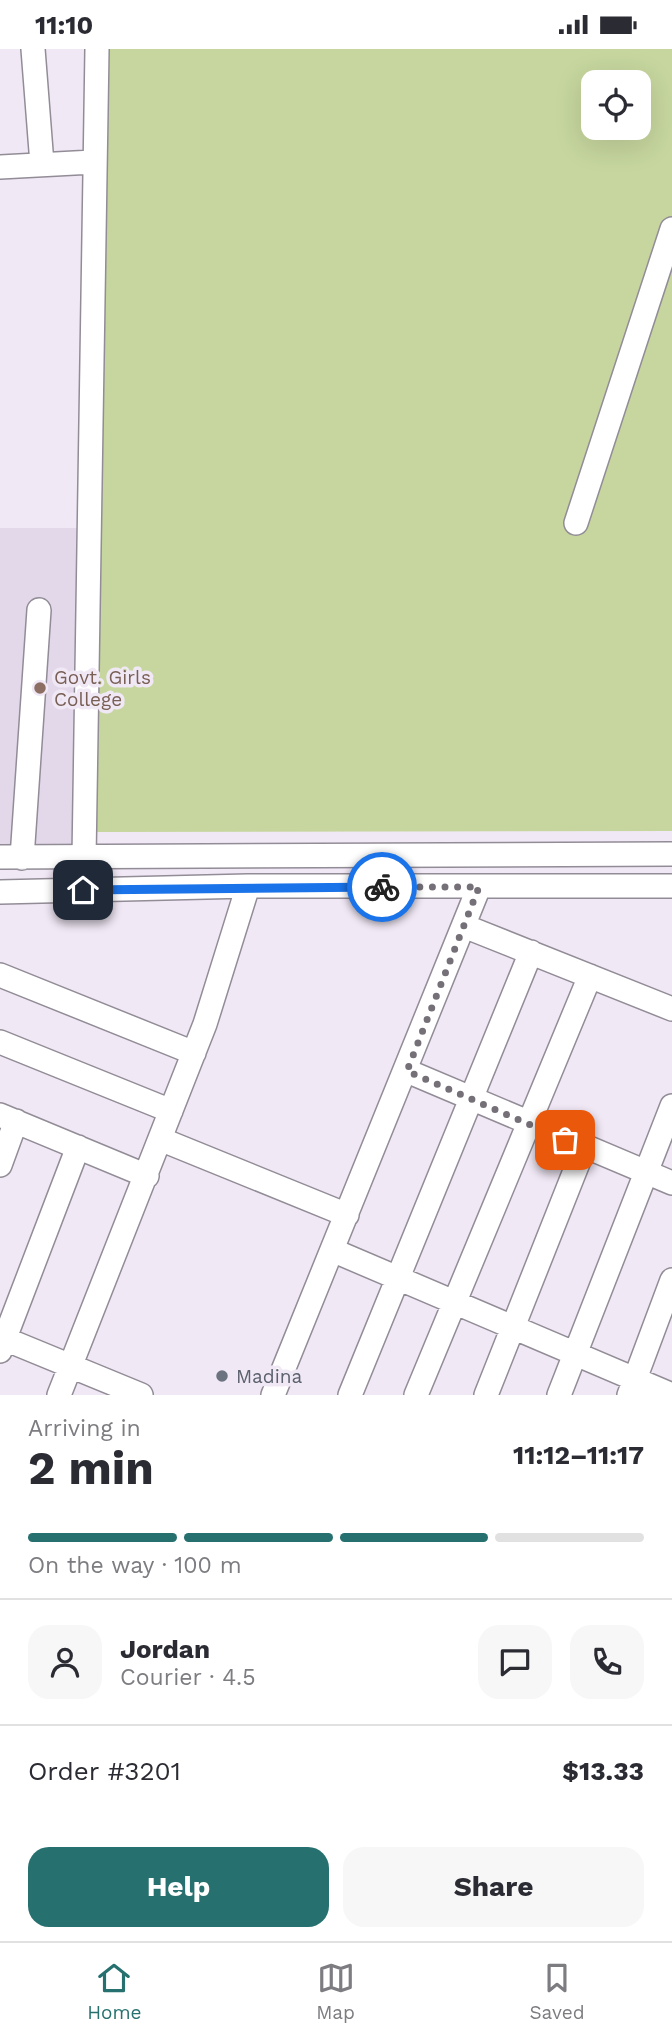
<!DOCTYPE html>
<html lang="en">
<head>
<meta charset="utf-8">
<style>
	:root { --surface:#fff; --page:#f7f7f7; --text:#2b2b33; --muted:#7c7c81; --line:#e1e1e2; --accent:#26716f }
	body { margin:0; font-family:"Work Sans",sans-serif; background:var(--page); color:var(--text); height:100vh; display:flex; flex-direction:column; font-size:26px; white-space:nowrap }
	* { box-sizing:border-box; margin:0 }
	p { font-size:23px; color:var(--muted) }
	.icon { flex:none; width:38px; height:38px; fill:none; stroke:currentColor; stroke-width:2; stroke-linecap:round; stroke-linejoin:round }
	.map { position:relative; height:1346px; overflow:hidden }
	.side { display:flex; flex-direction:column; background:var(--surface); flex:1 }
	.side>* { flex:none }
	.tools { position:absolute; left:581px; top:21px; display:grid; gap:14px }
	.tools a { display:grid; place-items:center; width:70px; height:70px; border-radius:14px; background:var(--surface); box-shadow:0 7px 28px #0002; font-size:35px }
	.pin { position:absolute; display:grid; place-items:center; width:60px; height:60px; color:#fff; margin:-30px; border-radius:14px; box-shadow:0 4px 10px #0006 }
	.courier { position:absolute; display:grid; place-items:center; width:70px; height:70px; margin:-35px; border:5px solid #1a73e8; border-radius:50%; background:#fff; color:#222; box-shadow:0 2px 9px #0007 }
	.head em { font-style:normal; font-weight:700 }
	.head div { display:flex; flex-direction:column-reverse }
	.head { display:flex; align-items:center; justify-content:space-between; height:119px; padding:0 28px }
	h1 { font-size:46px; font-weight:700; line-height:52px }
	.bar { display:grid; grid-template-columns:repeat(4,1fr); gap:10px 7px; align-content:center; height:84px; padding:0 28px }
	.bar i { height:9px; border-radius:5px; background:var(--line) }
	.bar .selected { background:var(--accent) }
	.bar p { grid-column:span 4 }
	.line { display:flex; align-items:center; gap:18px; padding:0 28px; border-top:2px solid var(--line) }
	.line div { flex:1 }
	.round { display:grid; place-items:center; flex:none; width:74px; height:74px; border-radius:21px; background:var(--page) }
	.primary-button { display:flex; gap:14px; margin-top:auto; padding:14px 28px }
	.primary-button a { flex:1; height:80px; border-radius:21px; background:var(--accent); color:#fff; font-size:28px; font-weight:700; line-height:80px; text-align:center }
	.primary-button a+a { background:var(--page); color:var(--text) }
	.status { display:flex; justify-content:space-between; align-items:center; height:49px; padding:0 35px; background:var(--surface); direction:ltr }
	.status svg { height:19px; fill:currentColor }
	.tab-bar { display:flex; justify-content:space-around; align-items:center; height:98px; border-top:2px solid var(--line); background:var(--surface); font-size:19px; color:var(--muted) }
	.tab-bar a { display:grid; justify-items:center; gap:4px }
	.tab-bar .selected { color:var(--accent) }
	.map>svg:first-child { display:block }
	.built { fill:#e3d8ea }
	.green { fill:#c6d69e; fill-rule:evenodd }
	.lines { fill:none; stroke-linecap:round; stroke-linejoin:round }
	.minor-casing { stroke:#928c97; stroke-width:26 }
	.minor { stroke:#fff; stroke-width:23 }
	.done { stroke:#757078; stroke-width:7; stroke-dasharray:0 12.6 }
	.route { stroke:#1a73e8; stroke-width:9 }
	.education-dot { fill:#8d6e63; stroke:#f0e8f5; stroke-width:2.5 }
	.worship-dot { fill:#6b7280; stroke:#f0e8f5; stroke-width:2.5 }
	.labels { text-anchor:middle; stroke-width:7; stroke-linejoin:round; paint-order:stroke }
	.education-label { font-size:19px; fill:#785e54; stroke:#f0e8f5; text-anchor:start }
	.worship-label { font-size:19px; fill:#5b616d; stroke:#f0e8f5; text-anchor:start }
</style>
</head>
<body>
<div class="status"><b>11:10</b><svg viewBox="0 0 49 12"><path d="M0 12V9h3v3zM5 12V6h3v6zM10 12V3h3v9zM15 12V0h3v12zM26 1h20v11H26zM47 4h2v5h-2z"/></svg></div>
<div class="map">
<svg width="672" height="1346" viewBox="0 0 672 1346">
	<rect width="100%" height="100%" fill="#f0e8f5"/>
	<path class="built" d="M 0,479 L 81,479 L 78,798 L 0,798 Z"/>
	<path class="green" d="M 108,0 L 672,0 L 672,782 L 95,783 ZM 593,33 L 639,33 L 639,79 L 593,79 Z"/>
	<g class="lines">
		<defs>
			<path id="minor" d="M 33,0 L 42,115
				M 0,118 L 93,113
				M 576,474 L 672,180
				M 0,808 L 672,805
				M 22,809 L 39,561
				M 84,809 L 97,0
				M 0,843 L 248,837 L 672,837
				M 464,877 L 672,960
				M 0,926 L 194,1004
				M 0,993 L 171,1062
				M 407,1022 L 672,1134
				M 0,1066 L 147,1127
				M 160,1090 L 347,1166
				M 0,1116 L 16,1072
				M 332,1201 L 672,1346
				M 0,1288 L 141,1346
				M 0,1302 L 78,1098
				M 59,1346 L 205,975 L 248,837
				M 273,1346 L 479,838
				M 350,1346 L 531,903
				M 416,1346 L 590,927
				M 486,1346 L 584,1099
				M 559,1346 L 672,1057
				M 629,1346 L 672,1231"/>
		</defs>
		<use href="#minor" class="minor-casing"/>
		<use href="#minor" class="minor"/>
	</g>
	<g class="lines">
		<path class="done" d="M 382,838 L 479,838 L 407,1022 L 565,1091"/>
		<path class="route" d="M 83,841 L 382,838"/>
	</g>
	<circle class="education-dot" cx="40" cy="639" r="7"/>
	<circle class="worship-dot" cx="222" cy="1327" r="7"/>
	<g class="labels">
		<g class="education-label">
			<text x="54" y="635">Govt. Girls<tspan x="54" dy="22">College</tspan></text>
		</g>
		<g class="worship-label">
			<text x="236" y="1334">Madina</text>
		</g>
	</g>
</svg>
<div class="tools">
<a><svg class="icon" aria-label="locate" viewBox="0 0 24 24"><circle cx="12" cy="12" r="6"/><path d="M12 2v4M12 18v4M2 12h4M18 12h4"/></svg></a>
</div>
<div class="pin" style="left:565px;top:1091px;background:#ea580c"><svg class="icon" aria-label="bag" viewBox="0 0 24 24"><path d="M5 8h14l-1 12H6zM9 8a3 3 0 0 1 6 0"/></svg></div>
<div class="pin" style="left:83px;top:841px;background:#1f2937"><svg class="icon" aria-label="home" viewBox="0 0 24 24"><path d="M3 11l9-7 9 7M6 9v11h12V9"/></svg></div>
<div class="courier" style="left:382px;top:838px"><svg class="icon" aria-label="bike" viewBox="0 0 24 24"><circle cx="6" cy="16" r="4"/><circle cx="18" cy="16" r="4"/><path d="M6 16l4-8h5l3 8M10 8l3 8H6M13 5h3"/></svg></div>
</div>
<section class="side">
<div class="head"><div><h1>2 min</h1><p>Arriving in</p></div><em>11:12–11:17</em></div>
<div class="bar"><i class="selected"></i><i class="selected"></i><i class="selected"></i><i></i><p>On the way · 100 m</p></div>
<div class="line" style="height:126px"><a class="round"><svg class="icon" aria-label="person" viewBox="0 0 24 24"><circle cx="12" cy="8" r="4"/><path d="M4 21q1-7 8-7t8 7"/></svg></a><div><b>Jordan</b><p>Courier · 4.5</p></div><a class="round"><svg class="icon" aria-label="chat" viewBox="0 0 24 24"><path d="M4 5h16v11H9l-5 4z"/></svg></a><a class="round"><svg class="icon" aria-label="phone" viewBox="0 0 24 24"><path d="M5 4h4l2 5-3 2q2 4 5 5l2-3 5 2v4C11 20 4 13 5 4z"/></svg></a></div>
<div class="line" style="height:91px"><div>Order #3201</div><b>$13.33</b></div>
<div class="primary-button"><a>Help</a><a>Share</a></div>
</section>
<nav class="tab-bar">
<a class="selected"><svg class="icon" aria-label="home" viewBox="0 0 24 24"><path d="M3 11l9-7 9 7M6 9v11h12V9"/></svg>Home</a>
<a><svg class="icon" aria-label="map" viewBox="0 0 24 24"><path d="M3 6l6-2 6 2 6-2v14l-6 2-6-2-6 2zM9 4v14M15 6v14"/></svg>Map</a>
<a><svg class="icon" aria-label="saved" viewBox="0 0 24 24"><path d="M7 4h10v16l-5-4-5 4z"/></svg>Saved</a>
</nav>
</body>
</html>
